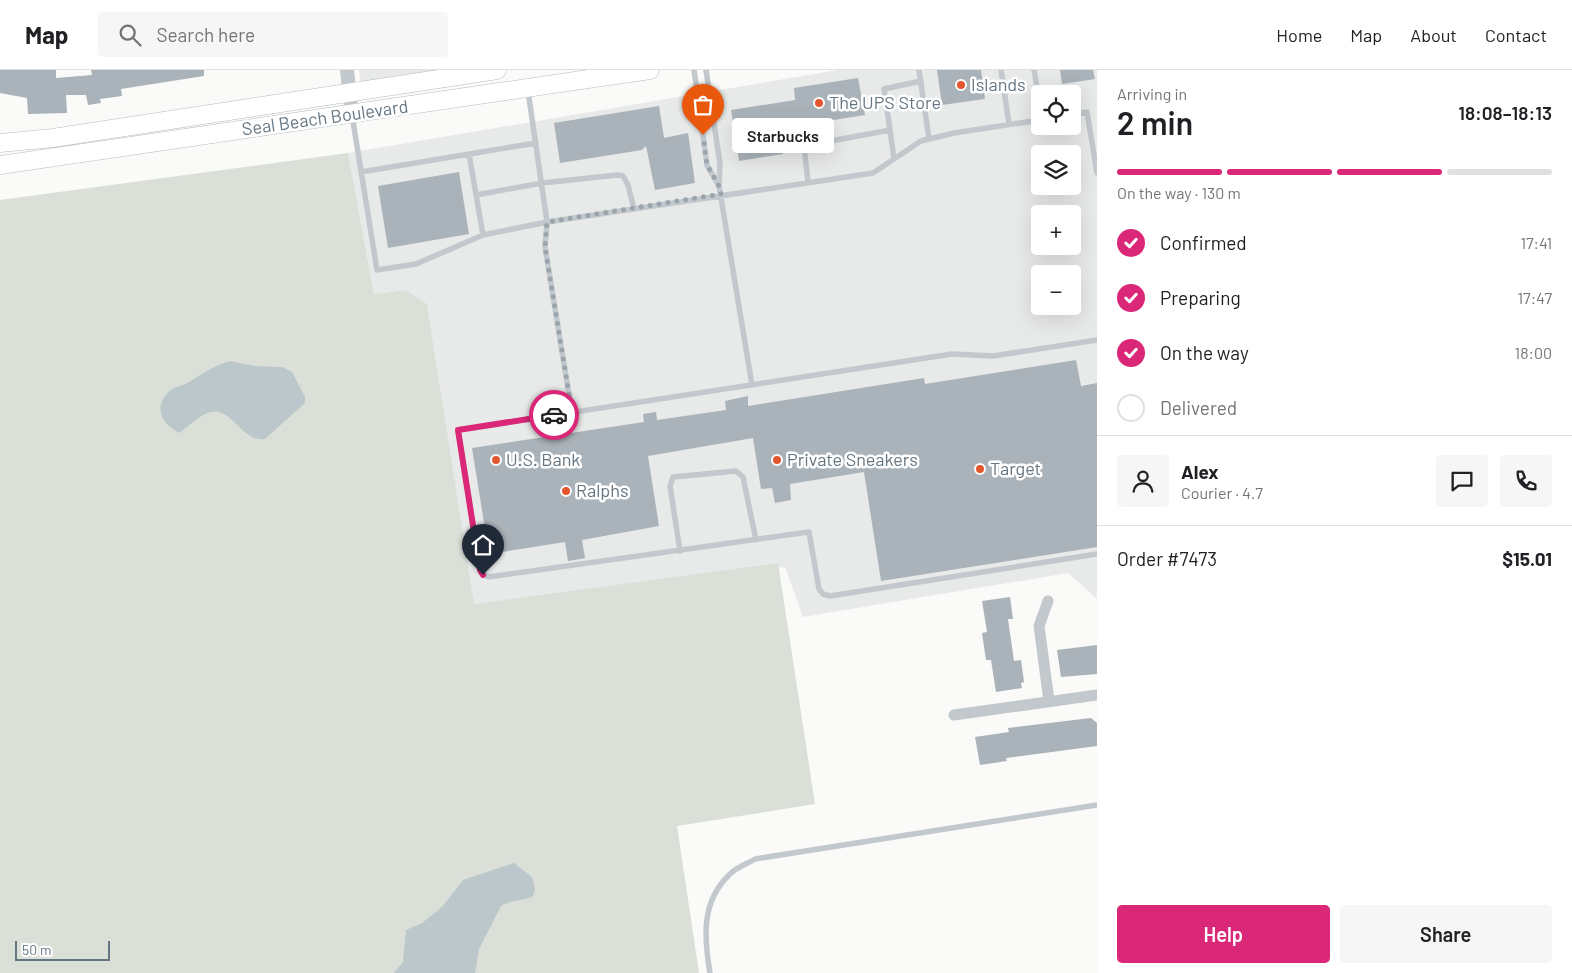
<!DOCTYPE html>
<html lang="en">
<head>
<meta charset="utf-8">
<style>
	:root { --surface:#fff; --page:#f6f6f6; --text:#202124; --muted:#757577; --line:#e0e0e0; --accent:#db2777 }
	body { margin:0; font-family:Barlow,sans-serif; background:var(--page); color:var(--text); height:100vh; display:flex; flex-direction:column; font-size:19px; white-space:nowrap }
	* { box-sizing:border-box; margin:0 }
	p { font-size:16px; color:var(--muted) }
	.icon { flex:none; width:28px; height:28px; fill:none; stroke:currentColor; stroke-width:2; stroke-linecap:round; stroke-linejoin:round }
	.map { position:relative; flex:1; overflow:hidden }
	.details { display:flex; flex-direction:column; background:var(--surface); width:475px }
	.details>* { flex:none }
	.tools { position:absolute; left:1031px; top:15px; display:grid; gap:10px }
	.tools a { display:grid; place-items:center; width:50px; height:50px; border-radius:5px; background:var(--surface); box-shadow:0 5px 20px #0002; font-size:25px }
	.scale { position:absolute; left:15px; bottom:12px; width:95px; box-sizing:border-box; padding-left:5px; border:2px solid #657683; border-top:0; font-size:14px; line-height:18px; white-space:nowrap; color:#657683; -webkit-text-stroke:4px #fff; paint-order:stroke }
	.pin { position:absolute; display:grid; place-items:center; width:42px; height:42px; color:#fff; margin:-51px -21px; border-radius:50% 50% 50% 0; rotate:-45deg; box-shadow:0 0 5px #0007 }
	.pin .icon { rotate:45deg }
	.courier { position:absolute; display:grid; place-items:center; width:50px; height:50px; margin:-25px; border:4px solid #db2777; border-radius:50%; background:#fff; color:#222; box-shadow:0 1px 6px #0007 }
	.bubble { position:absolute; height:35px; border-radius:5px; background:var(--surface); box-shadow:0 5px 20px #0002; font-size:16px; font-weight:600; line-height:35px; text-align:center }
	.summary em { font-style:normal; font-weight:600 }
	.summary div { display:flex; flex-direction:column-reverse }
	.summary { display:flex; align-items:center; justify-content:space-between; height:85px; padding:0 20px }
	h1 { font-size:32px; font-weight:600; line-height:38px }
	.bar { display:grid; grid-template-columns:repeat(4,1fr); gap:8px 5px; align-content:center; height:60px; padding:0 20px }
	.bar i { height:6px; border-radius:4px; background:var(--line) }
	.bar .selected { background:var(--accent) }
	.bar p { grid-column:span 4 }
	.line { display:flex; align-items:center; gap:12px; padding:0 20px; border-top:1px solid var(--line) }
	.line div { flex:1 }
	.round { display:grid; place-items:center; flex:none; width:52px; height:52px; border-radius:5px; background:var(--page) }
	ol { padding:0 20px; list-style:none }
	li { display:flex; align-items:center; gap:15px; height:55px }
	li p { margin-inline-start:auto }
	li .icon { padding:5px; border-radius:50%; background:var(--accent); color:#fff; stroke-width:4 }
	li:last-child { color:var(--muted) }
	li i { width:28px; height:28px; border:2px solid var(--line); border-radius:50% }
	.button { display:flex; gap:10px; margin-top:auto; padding:10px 20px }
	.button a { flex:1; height:58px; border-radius:5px; background:var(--accent); color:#fff; font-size:20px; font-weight:600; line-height:58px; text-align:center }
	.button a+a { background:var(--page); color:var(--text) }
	header { display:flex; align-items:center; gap:30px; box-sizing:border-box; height:70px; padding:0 25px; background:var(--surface); border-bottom:1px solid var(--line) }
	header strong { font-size:24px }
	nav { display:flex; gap:28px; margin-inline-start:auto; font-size:18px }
	.search { width:350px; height:45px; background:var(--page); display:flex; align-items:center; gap:12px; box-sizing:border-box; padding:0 18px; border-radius:5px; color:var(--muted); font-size:19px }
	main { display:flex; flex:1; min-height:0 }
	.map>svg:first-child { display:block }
	.built { fill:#e8e9e9; fill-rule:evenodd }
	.green { fill:#dadfd7 }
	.water { fill:#bbc7cb }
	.building { fill:#aab3b9 }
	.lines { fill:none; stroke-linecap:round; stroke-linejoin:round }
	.primary-casing { stroke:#b5babe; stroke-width:19 }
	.service { stroke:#c3c8cc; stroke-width:5.5 }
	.minor { stroke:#c3c8cc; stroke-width:11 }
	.tertiary { stroke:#c3c8cc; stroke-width:14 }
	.primary { stroke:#fff; stroke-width:18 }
	.done { stroke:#99a4ac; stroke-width:5; stroke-dasharray:0 9 }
	.route { stroke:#db2777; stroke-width:6 }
	.poi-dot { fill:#e4572e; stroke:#fff; stroke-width:2 }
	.labels { text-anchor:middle; stroke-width:5; stroke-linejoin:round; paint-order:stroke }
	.poi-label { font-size:18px; fill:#657683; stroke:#fff; text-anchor:start }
	.street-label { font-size:18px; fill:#657683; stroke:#fff }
</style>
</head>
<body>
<header>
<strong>Map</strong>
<div class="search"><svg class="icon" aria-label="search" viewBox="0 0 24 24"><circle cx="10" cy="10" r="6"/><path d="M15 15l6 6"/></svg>Search here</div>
<nav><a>Home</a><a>Map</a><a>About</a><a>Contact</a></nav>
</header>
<main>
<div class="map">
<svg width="1097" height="903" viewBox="0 0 1097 903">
	<rect width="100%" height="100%" fill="#fafaf8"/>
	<path class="built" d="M 359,0 L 442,0 L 361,13 Z
		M 838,0 L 1097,0 L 1097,529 L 1068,503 L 803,547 L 785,497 L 474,535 L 427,234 L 406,220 L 374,224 L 348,83 ZM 1040,24 L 1072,24 L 1072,56 L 1040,56 ZM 1040,84 L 1072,84 L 1072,116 L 1040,116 ZM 1040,144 L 1072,144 L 1072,176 L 1040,176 ZM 1040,204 L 1072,204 L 1072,236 L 1040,236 Z"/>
	<path class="green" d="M 348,83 L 374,224 L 406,220 L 427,234 L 474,534 L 778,493 L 815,734 L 677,756 L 699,903 L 0,903 L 0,130 Z"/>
	<path class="water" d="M 230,291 L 254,296 L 282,297 L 292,302 L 305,327 L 305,333 L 265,369 C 240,373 231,331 205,344 C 196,349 187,357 179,363 C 161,353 152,336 171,320 C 176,316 183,316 189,312 C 202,304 215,295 230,291 Z
		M 514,793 L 532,807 L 535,820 L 533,826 C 522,832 511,829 501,836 L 479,879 L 475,903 L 394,903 L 403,892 L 406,860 L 422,853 L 442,837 L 463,810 Z"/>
	<path class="building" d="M 0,0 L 56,0 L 56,8 L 92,5 L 91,0 L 204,0 L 204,6 L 121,19 L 122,26 L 100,29 L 101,33 L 88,35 L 86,25 L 66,25 L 67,43 L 28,44 L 27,28 L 0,23 Z
		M 937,0 L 981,0 L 985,29 L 942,35 Z
		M 1060,0 L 1093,0 L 1095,9 L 1062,14 Z
		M 858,8 L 865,45 L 784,58 L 786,68 L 781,69 L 783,84 L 739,91 L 731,40 L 795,30 L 794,18 Z
		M 659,36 L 664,68 L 688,63 L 695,113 L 655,120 L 646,76 L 642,80 L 560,93 L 554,53 Z
		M 459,102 L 469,164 L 388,178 L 378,116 Z
		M 1076,290 L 1081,316 L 1097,313 L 1097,477 L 881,511 L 864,402 L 790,414 L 791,430 L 775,433 L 772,418 L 761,419 L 753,368 L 648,386 L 659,456 L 582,470 L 585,488 L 580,489 L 568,491 L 565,472 L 489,484 L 472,378 L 644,352 L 643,344 L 656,342 L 657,350 L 726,340 L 725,331 L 748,326 L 748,336 L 924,308 L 925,314 Z
		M 1010,527 L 1013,549 L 1008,549 L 1014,591 L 1021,590 L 1024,612 L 1021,613 L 1022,618 L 996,622 L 991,590 L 986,590 L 982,563 L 987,562 L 982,531 Z
		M 1097,575 L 1097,604 L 1061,607 L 1057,580 Z
		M 1091,648 L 1097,653 L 1097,676 L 1006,688 L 1007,691 L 980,695 L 975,667 L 1009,662 L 1008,658 Z"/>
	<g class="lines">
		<defs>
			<path id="primary" d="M 0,73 L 53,68 L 497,0
				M 0,95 L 650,0"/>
		</defs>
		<use href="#primary" class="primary-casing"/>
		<path class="service" d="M 694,0 L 707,95 L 718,114
			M 706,0 L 720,94 L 719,116 L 752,315
			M 919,0 L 929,69
			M 1001,0 L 1009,54
			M 1034,0 L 1040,33
			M 528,21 L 547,152 L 545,177 L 572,343
			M 1072,44 L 1087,42 L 1097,103
			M 352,45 L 377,200 L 416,194 L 483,165 L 547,152 L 873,103 L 921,71 L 954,63 L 1040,50
			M 890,60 L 894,89
			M 469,84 L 483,165
			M 361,102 L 536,73
			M 808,112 L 804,76 L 890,60 L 884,19 L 921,11
			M 476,125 L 542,113 L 617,105 L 623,106 L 628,115 L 634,139
			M 1097,270 L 993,286 L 952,284 L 458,360 L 480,500 L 488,507 L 809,462 L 819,519 L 823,524 L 830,526 L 1097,484
			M 680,481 L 670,416 L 673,407 L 736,401 L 743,407 L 756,470
			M 710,903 C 704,868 701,832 729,805 C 735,798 747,794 755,789 L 1097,735"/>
		<path class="minor" d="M 1048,531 L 1039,556 L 1049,631
			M 954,645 L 1097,625"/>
		<path class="tertiary" d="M 347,0 L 352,44"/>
		<use href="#primary" class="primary"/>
	</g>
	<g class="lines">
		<path class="done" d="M 554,345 L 572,342 L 545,177 L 547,152 L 721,124 L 719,116 L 707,95 L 703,65"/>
		<path class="route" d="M 483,505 L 480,500 L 458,360 L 554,345"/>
	</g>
	<g class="poi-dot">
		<circle cx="961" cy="15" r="5"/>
		<circle cx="819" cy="33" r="5"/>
		<circle cx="496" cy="390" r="5"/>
		<circle cx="777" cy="390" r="5"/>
		<circle cx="980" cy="399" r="5"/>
		<circle cx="566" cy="421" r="5"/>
	</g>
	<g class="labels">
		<g class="poi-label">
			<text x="971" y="21">Islands</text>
			<text x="829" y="39">The UPS Store</text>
			<text x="506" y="396">U.S. Bank</text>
			<text x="787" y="396">Private Sneakers</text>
			<text x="990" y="405">Target</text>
			<text x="576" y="427">Ralphs</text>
		</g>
		<g class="street-label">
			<text transform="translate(325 48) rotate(-8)" y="6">Seal Beach Boulevard</text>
		</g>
	</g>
</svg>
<div class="tools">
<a><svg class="icon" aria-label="locate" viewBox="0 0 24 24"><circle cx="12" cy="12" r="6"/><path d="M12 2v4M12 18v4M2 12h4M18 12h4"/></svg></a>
<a><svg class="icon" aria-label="layers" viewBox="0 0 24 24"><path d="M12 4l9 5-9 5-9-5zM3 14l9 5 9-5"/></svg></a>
<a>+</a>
<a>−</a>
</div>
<div class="scale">50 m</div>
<div class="pin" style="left:703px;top:65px;background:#ea580c"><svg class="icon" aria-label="bag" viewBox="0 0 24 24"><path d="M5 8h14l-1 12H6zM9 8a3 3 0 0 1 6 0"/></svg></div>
<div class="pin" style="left:483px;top:505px;background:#1f2937"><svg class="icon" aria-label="home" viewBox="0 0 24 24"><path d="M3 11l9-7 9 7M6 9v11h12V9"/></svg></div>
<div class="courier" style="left:554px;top:345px"><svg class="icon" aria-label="car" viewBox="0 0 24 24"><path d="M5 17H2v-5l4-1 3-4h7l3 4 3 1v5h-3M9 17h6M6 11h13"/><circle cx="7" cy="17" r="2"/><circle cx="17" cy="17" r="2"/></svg></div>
<div class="bubble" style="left:732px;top:48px;width:102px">Starbucks</div>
</div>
<section class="details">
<div class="summary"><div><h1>2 min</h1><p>Arriving in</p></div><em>18:08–18:13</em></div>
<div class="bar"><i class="selected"></i><i class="selected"></i><i class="selected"></i><i></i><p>On the way · 130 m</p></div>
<ol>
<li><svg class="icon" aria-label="check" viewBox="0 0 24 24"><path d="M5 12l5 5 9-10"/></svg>Confirmed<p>17:41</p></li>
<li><svg class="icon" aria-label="check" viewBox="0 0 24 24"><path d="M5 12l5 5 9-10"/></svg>Preparing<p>17:47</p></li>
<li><svg class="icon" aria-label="check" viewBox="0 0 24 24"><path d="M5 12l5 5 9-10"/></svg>On the way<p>18:00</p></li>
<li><i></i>Delivered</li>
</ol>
<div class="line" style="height:90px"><a class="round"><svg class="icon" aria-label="person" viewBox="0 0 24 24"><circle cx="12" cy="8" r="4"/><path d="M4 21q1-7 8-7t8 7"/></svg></a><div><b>Alex</b><p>Courier · 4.7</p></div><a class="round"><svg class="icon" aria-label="chat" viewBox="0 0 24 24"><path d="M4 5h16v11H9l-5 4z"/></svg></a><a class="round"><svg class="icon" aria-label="phone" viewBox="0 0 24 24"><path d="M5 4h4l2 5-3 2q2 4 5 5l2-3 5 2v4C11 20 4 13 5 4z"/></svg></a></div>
<div class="line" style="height:65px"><div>Order #7473</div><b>$15.01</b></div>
<div class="button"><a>Help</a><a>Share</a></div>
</section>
</main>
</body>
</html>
